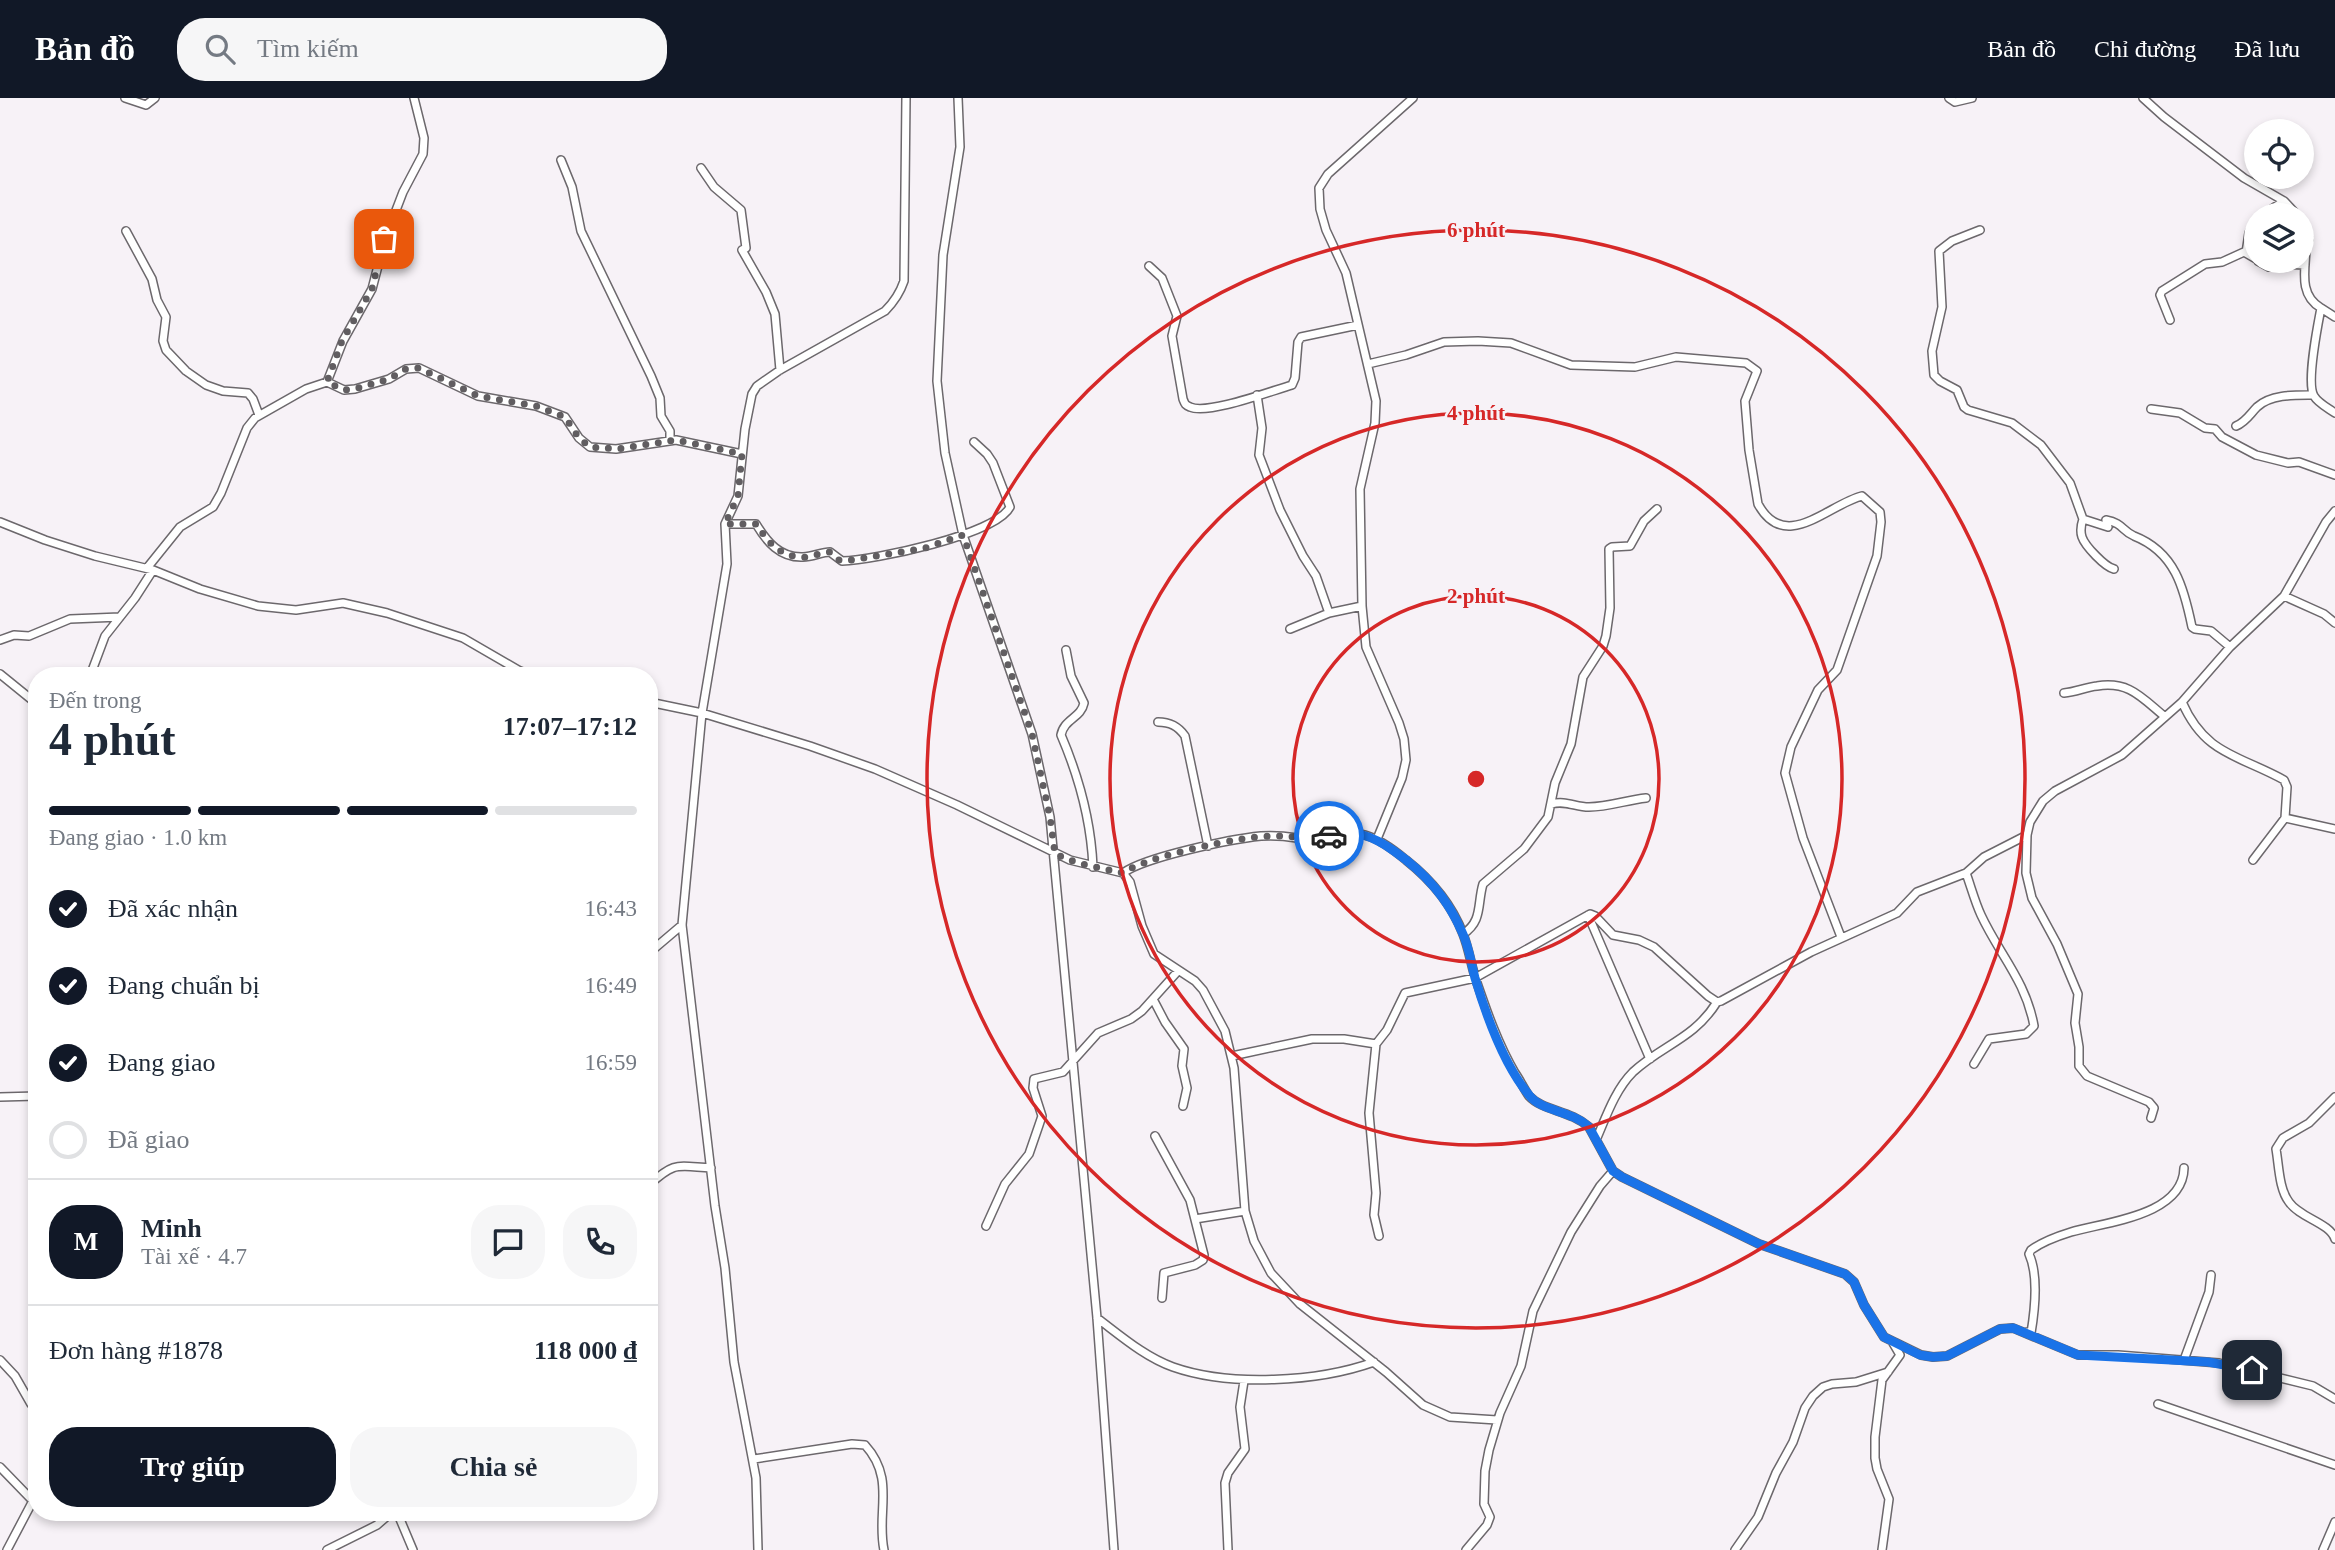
<!DOCTYPE html>
<html lang="vi">
<head>
<meta charset="utf-8">
<style>
	:root { --surface:#fff; --page:#f6f6f7; --text:#1f2937; --muted:#747a83; --line:#e0e1e3; --accent:#111827 }
	body { margin:0; font-family:"Times New Roman",serif; background:var(--page); color:var(--text); height:100vh; display:flex; flex-direction:column; font-size:26px; white-space:nowrap }
	* { box-sizing:border-box; margin:0 }
	p { font-size:23px; color:var(--muted) }
	.icon { flex:none; width:38px; height:38px; fill:none; stroke:currentColor; stroke-width:2; stroke-linecap:round; stroke-linejoin:round }
	.map { position:relative; flex:1; overflow:hidden }
	.panel { position:absolute; left:28px; top:569px; width:630px; height:854px; display:flex; flex-direction:column; background:var(--surface); border-radius:28px; box-shadow:0 4px 10px #0003 }
	.panel>* { flex:none }
	.tools { position:absolute; left:2244px; top:21px; display:grid; gap:14px }
	.tools a { display:grid; place-items:center; width:70px; height:70px; border-radius:50%; background:var(--surface); box-shadow:0 4px 10px #0003; font-size:35px }
	.pin { position:absolute; display:grid; place-items:center; width:60px; height:60px; color:#fff; margin:-30px; border-radius:14px; box-shadow:0 4px 10px #0006 }
	.courier { position:absolute; display:grid; place-items:center; width:70px; height:70px; margin:-35px; border:5px solid #1a73e8; border-radius:50%; background:#fff; color:#222; box-shadow:0 2px 9px #0007 }
	.summary em { font-style:normal; font-weight:600 }
	.summary div { display:flex; flex-direction:column-reverse }
	.summary { display:flex; align-items:center; justify-content:space-between; height:119px; padding:0 21px }
	h1 { font-size:46px; font-weight:600; line-height:52px }
	.bar { display:grid; grid-template-columns:repeat(4,1fr); gap:10px 7px; align-content:center; height:84px; padding:0 21px }
	.bar i { height:9px; border-radius:5px; background:var(--line) }
	.bar .current { background:var(--accent) }
	.bar p { grid-column:span 4 }
	.line { display:flex; align-items:center; gap:18px; padding:0 21px; border-top:2px solid var(--line) }
	.line div { flex:1 }
	.round { display:grid; place-items:center; flex:none; width:74px; height:74px; border-radius:28px; background:var(--page) }
	ol { padding:0 21px; list-style:none }
	li { display:flex; align-items:center; gap:21px; height:77px }
	li p { margin-inline-start:auto }
	li .icon { padding:7px; border-radius:50%; background:var(--accent); color:#fff; stroke-width:4 }
	li:last-child { color:var(--muted) }
	li i { width:38px; height:38px; border:4px solid var(--line); border-radius:50% }
	.cta { display:flex; gap:14px; margin-top:auto; padding:14px 21px }
	.cta a { flex:1; height:80px; border-radius:28px; background:var(--accent); color:#fff; font-size:28px; font-weight:600; line-height:80px; text-align:center }
	.cta a+a { background:var(--page); color:var(--text) }
	header { display:flex; align-items:center; gap:42px; box-sizing:border-box; height:98px; padding:0 35px; background:var(--accent); color:#fff }
	header strong { font-size:33px }
	nav { display:flex; gap:38px; margin-inline-start:auto; font-size:24px }
	.search { width:490px; height:63px; background:var(--page); display:flex; align-items:center; gap:18px; box-sizing:border-box; padding:0 24px; border-radius:28px; color:var(--muted); font-size:26px }
	.map>svg:first-child { display:block }
	.lines { fill:none; stroke-linecap:round; stroke-linejoin:round }
	.minor-casing { stroke:#6c686c; stroke-width:10 }
	.minor { stroke:#fff; stroke-width:7 }
	.done { stroke:#615e61; stroke-width:7; stroke-dasharray:0 12.6 }
	.route { stroke:#1a73e8; stroke-width:9 }
	.ring { fill:none; stroke:#d62828; stroke-width:3.5 }
	.centre { fill:#d62828; stroke:#f7f2f7; stroke-width:3.5 }
	.ring-label { font-size:21px; text-anchor:middle; font-weight:bold; fill:#d62828; stroke:#f7f2f7; stroke-width:5; stroke-linejoin:round; paint-order:stroke }
</style>
</head>
<body>
<header>
<strong>Bản đồ</strong>
<div class="search"><svg class="icon" aria-label="search" viewBox="0 0 24 24"><circle cx="10" cy="10" r="6"/><path d="M15 15l6 6"/></svg>Tìm kiếm</div>
<nav><a>Bản đồ</a><a>Chỉ đường</a><a>Đã lưu</a></nav>
</header>
<div class="map">
<svg width="2335" height="1452" viewBox="0 0 2335 1452">
	<rect width="100%" height="100%" fill="#f7f2f7"/>
	<g class="lines">
		<defs>
			<path id="minor" d="M 125,0 L 146,7 L 155,0
				M 958,0 L 960,49 L 943,157 L 937,283 L 945,355 L 963,437 L 1032,636 L 1050,719 L 1097,1220 L 1114,1452
				M 1949,0 L 1955,4 L 1972,0
				M 2143,0 L 2164,19 L 2244,80 L 2284,103 L 2297,117
				M 561,62 L 572,89 L 581,133 L 651,278 L 660,300 L 661,318 L 670,333 L 670,342
				M 701,70 L 714,89 L 741,112 L 746,150 L 742,152 L 766,194 L 775,216 L 780,272
				M 2263,117 L 2284,103
				M 2301,124 L 2309,141 L 2306,139 C 2308,164 2295,195 2321,210 C 2318,226 2306,285 2314,298 C 2318,305 2328,310 2335,315
				M 1980,132 L 1952,143 L 1939,153 L 1942,209 L 1932,253 L 1934,277 L 1940,283 L 1957,292 L 1964,309 L 1968,312 L 2012,325 L 2041,347 L 2070,385 L 2083,421 L 2108,429 L 2106,422 C 2123,425 2122,433 2134,438 C 2175,454 2184,490 2192,529 L 2195,531 L 2211,533 L 2230,549
				M 126,133 L 152,181 L 157,202 L 166,219 L 163,243 L 166,252 L 186,273 L 206,287 L 223,293 L 248,295 L 253,301 L 259,317
				M 2246,155 L 2249,135 L 2256,123
				M 2258,163 L 2269,169 L 2281,166 L 2305,167
				M 1149,168 L 1162,180 L 1177,218 L 1172,238 L 1183,301 C 1185,306 1185,307 1190,309 C 1208,317 1271,293 1292,287 L 1295,280 L 1298,244 L 1301,239 L 1358,227
				M 2321,210 L 2335,219
				M 2170,222 L 2160,197 L 2162,193 L 2205,166 L 2222,164 L 2244,154 L 2256,161
				M 1368,266 L 1406,257 L 1444,244 L 1478,243 L 1511,245 L 1571,267 L 1635,269 L 1676,259 L 1746,265 L 1757,273 L 1745,303 L 1749,352 L 1758,406 C 1785,456 1829,406 1862,398 L 1880,414 L 1881,424 L 1877,458 L 1837,572 L 1818,592 L 1791,649 L 1785,675 L 1803,740 L 1841,839
				M 327,284 L 344,292 L 355,291 L 389,281 L 406,271 L 419,270 L 478,298 L 536,308 L 565,319 L 579,340 L 590,349 L 616,351 L 676,342 L 742,356
				M 1257,297 L 1262,330 L 1259,357 L 1280,412 L 1303,458 L 1316,478 L 1329,515
				M 2151,311 L 2180,315 L 2205,330 L 2215,331 L 2222,339 L 2256,357 L 2288,365 L 2299,364 L 2335,377
				M 2236,328 C 2246,324 2250,316 2257,309 C 2271,296 2296,297 2313,297
				M 2083,421 C 2081,427 2080,433 2082,439 C 2085,448 2105,469 2114,471
				M 0,424 L 45,442 L 95,458 L 153,472 L 200,491 L 258,508 L 296,512 L 343,505 L 387,515 L 463,540 L 520,573 L 533,578
				M 725,426 L 756,426 C 767,444 780,460 803,459 C 813,459 821,454 830,454 L 842,463 C 874,462 996,437 1010,409 L 993,365 L 987,356 L 974,344
				M 147,470 L 180,429 L 213,409 L 221,395 L 247,330 L 255,320 L 306,291 L 327,284 L 343,243 L 372,191 L 385,141 L 403,94 L 423,56 L 424,40 L 414,0
				M 2284,498 L 2324,516 L 2335,525
				M 1290,531 L 1329,515 L 1362,508
				M 0,542 L 14,537 L 29,538 L 70,521 L 120,519
				M 1066,552 L 1071,578 L 1084,605 C 1081,620 1064,621 1061,637 C 1079,679 1091,723 1093,769
				M 0,576 L 37,606
				M 90,578 L 105,538 L 135,500 L 153,472
				M 2064,595 C 2076,594 2086,589 2097,588 C 2129,583 2141,599 2164,618
				M 649,604 L 702,615 L 810,648 L 875,671 L 957,707 L 1070,762 L 1123,775 L 1130,784 L 1142,828 L 1154,856 L 1195,883 L 1203,892 L 1225,933 L 1234,970 L 1245,1113 L 1254,1143 L 1271,1175 L 1300,1206 L 1386,1274 L 1423,1307 L 1450,1319 L 1497,1322
				M 2182,604 C 2205,657 2239,657 2284,682 L 2287,689 L 2285,720 L 2335,731
				M 1158,624 C 1170,624 1178,628 1185,638 L 1208,748
				M 1551,706 C 1566,702 1575,709 1589,709 C 1608,709 1627,702 1646,700
				M 1377,741 L 1402,680 L 1406,662 L 1404,641 L 1399,625 L 1366,549 L 1362,508 L 1360,391 L 1375,325 L 1376,303 L 1346,175 L 1326,132 L 1320,111 L 1319,90 L 1328,76 L 1413,0
				M 2253,762 L 2285,720
				M 1123,775 C 1145,759 1231,741 1261,738 C 1274,737 1285,738 1297,740 C 1322,744 1340,730 1365,737 C 1380,741 1394,752 1406,762 C 1430,781 1452,807 1463,836 C 1469,851 1471,867 1476,882 C 1487,914 1498,946 1515,975 C 1520,982 1524,991 1529,998 C 1543,1013 1570,1012 1589,1029 L 1613,1073 L 1622,1079 L 1759,1146 L 1845,1176 L 1854,1184 L 1864,1207 L 1884,1239 L 1921,1257 L 1933,1259 L 1947,1258 L 2000,1231 L 2013,1230 L 2078,1257 L 2118,1257 L 2219,1265 L 2313,1288 L 2335,1301
				M 1966,775 C 1971,789 1975,804 1981,817 C 1999,856 2026,883 2034,928 L 2026,936 L 1989,941 L 1974,966
				M 1588,817 L 1650,961
				M 1463,836 C 1483,823 1477,806 1483,786 L 1524,751 L 1548,719 L 1555,685 L 1571,646 L 1583,579 L 1603,548 L 1606,538 L 1610,510 L 1609,451 L 1612,449 L 1630,448 L 1644,423 L 1657,411
				M 649,855 L 682,827
				M 1153,901 L 1165,924 L 1184,951 L 1182,968 L 1187,990 L 1183,1008
				M 1376,946 L 1369,1015 L 1376,1095 L 1374,1117 L 1379,1138
				M 1232,958 L 1312,941 L 1344,941 L 1376,946 L 1387,932 L 1405,895 L 1475,880 L 1590,816 L 1595,818 L 1613,837 L 1639,842 L 1654,849 L 1708,898 L 1717,904 L 1721,903 L 1811,854 L 1897,815 L 1917,794 L 1966,775 L 1984,759 L 2027,737
				M 0,999 L 37,998
				M 2335,999 L 2309,1025 L 2283,1040 L 2276,1051 C 2279,1068 2279,1091 2289,1104 C 2300,1120 2330,1125 2335,1141
				M 2151,1020 L 2154,1010 L 2149,1004 L 2087,978 L 2079,968 L 2079,949 L 2075,925 L 2078,896 L 2057,846 L 2032,800 L 2026,775 L 2027,737 L 2030,724 L 2043,703 L 2055,693 L 2122,657 L 2182,604 L 2230,549 L 2284,498 L 2326,424 L 2335,413
				M 1155,1038 L 1190,1102 L 1204,1157 L 1203,1162 L 1195,1167 L 1164,1175 L 1162,1200
				M 1596,1042 C 1606,1019 1615,992 1633,974 C 1662,947 1694,941 1717,904
				M 649,1087 C 675,1063 677,1068 711,1070
				M 1195,1121 L 1245,1113
				M 986,1128 L 1005,1086 L 1029,1056 L 1039,1027 L 1042,1018 L 1033,990 L 1034,981 L 1063,974 L 1098,935 L 1131,921 L 1142,913 L 1178,873
				M 1097,1220 C 1121,1238 1145,1259 1173,1269 C 1230,1289 1318,1284 1374,1264
				M 2027,1234 L 2031,1235 C 2035,1211 2039,1178 2029,1156 L 2031,1152 C 2042,1144 2058,1138 2071,1134 C 2105,1124 2183,1118 2184,1070
				M 0,1262 L 15,1278 L 31,1306 L 37,1311
				M 2184,1262 L 2209,1194 L 2211,1177
				M 2158,1306 L 2335,1367
				M 754,1361 L 852,1346 L 865,1347 C 896,1381 876,1414 884,1452
				M 0,1369 L 32,1402
				M 397,1414 L 413,1452
				M 7,1452 L 37,1395
				M 327,1452 L 377,1427 L 392,1414
				M 758,1452 L 756,1380 L 734,1264 L 725,1170 L 715,1108 L 682,827 L 702,615 L 727,466 L 725,426 L 738,398 L 745,331 L 752,296 L 757,288 L 780,272 L 885,213 C 894,204 900,195 904,183 L 906,0
				M 1228,1452 L 1225,1385 L 1228,1375 L 1245,1351 L 1240,1309 L 1244,1283
				M 1466,1452 L 1487,1427 L 1490,1419 L 1484,1406 L 1485,1373 L 1489,1352 L 1500,1315 L 1521,1268 L 1533,1213 L 1571,1134 L 1600,1088 L 1613,1073
				M 1735,1452 L 1758,1419 L 1776,1375 L 1793,1344 L 1805,1310 L 1813,1298 L 1823,1289 L 1832,1286 L 1856,1284 L 1888,1274
				M 1882,1452 L 1889,1401 L 1877,1371 L 1875,1360 L 1875,1339 L 1882,1282 L 1900,1257 L 1893,1245
				M 2323,1452 L 2335,1424"/>
		</defs>
		<use href="#minor" class="minor-casing"/>
		<use href="#minor" class="minor"/>
	</g>
	<g class="lines">
		<path class="done" d="M 384,141 L 372,191 L 342,243 L 327,284 L 344,292 L 355,291 L 389,281 L 406,271 L 419,270 L 478,298 L 536,308 L 565,319 L 579,340 L 590,349 L 617,351 L 676,342 L 742,356 L 738,398 L 725,426 L 757,426 C 767,445 783,461 807,459 C 815,458 822,454 830,454 L 839,462 L 846,463 L 925,450 L 963,437 L 1032,636 L 1050,719 L 1055,756 L 1078,765 L 1123,775 C 1147,758 1239,739 1270,738 C 1291,737 1308,743 1329,738"/>
		<path class="route" d="M 1329,738 C 1355,731 1373,738 1394,753 C 1423,773 1448,801 1462,834 C 1469,848 1471,865 1475,880 C 1486,917 1504,967 1529,997 C 1542,1014 1571,1012 1589,1029 L 1613,1073 L 1622,1079 L 1759,1146 L 1845,1176 L 1854,1184 L 1864,1207 L 1884,1239 L 1920,1257 L 1933,1259 L 1947,1258 L 2000,1231 L 2013,1230 L 2078,1257 L 2208,1264 L 2252,1272"/>
	</g>
	<g class="ring">
		<circle cx="1476" cy="681" r="183"/>
		<circle cx="1476" cy="681" r="366"/>
		<circle cx="1476" cy="681" r="549"/>
	</g>
	<circle cx="1476" cy="681" r="10" class="centre"/>
	<g class="ring-label">
		<text x="1476" y="139">6 phút</text>
		<text x="1476" y="322">4 phút</text>
		<text x="1476" y="505">2 phút</text>
	</g>
</svg>
<div class="tools">
<a><svg class="icon" aria-label="locate" viewBox="0 0 24 24"><circle cx="12" cy="12" r="6"/><path d="M12 2v4M12 18v4M2 12h4M18 12h4"/></svg></a>
<a><svg class="icon" aria-label="layers" viewBox="0 0 24 24"><path d="M12 4l9 5-9 5-9-5zM3 14l9 5 9-5"/></svg></a>
</div>
<div class="pin" style="left:384px;top:141px;background:#ea580c"><svg class="icon" aria-label="bag" viewBox="0 0 24 24"><path d="M5 8h14l-1 12H6zM9 8a3 3 0 0 1 6 0"/></svg></div>
<div class="pin" style="left:2252px;top:1272px;background:#1f2937"><svg class="icon" aria-label="home" viewBox="0 0 24 24"><path d="M3 11l9-7 9 7M6 9v11h12V9"/></svg></div>
<div class="courier" style="left:1329px;top:738px"><svg class="icon" aria-label="car" viewBox="0 0 24 24"><path d="M5 17H2v-5l4-1 3-4h7l3 4 3 1v5h-3M9 17h6M6 11h13"/><circle cx="7" cy="17" r="2"/><circle cx="17" cy="17" r="2"/></svg></div>
<section class="panel">
<div class="summary"><div><h1>4 phút</h1><p>Đến trong</p></div><em>17:07–17:12</em></div>
<div class="bar"><i class="current"></i><i class="current"></i><i class="current"></i><i></i><p>Đang giao · 1.0 km</p></div>
<ol>
<li><svg class="icon" aria-label="check" viewBox="0 0 24 24"><path d="M5 12l5 5 9-10"/></svg>Đã xác nhận<p>16:43</p></li>
<li><svg class="icon" aria-label="check" viewBox="0 0 24 24"><path d="M5 12l5 5 9-10"/></svg>Đang chuẩn bị<p>16:49</p></li>
<li><svg class="icon" aria-label="check" viewBox="0 0 24 24"><path d="M5 12l5 5 9-10"/></svg>Đang giao<p>16:59</p></li>
<li><i></i>Đã giao</li>
</ol>
<div class="line" style="height:126px"><b class="round" style="background:var(--accent);color:#fff">M</b><div><b>Minh</b><p>Tài xế · 4.7</p></div><a class="round"><svg class="icon" aria-label="chat" viewBox="0 0 24 24"><path d="M4 5h16v11H9l-5 4z"/></svg></a><a class="round"><svg class="icon" aria-label="phone" viewBox="0 0 24 24"><path d="M5 4h4l2 5-3 2q2 4 5 5l2-3 5 2v4C11 20 4 13 5 4z"/></svg></a></div>
<div class="line" style="height:91px"><div>Đơn hàng #1878</div><b>118 000 ₫</b></div>
<div class="cta"><a>Trợ giúp</a><a>Chia sẻ</a></div>
</section>
</div>
</body>
</html>
